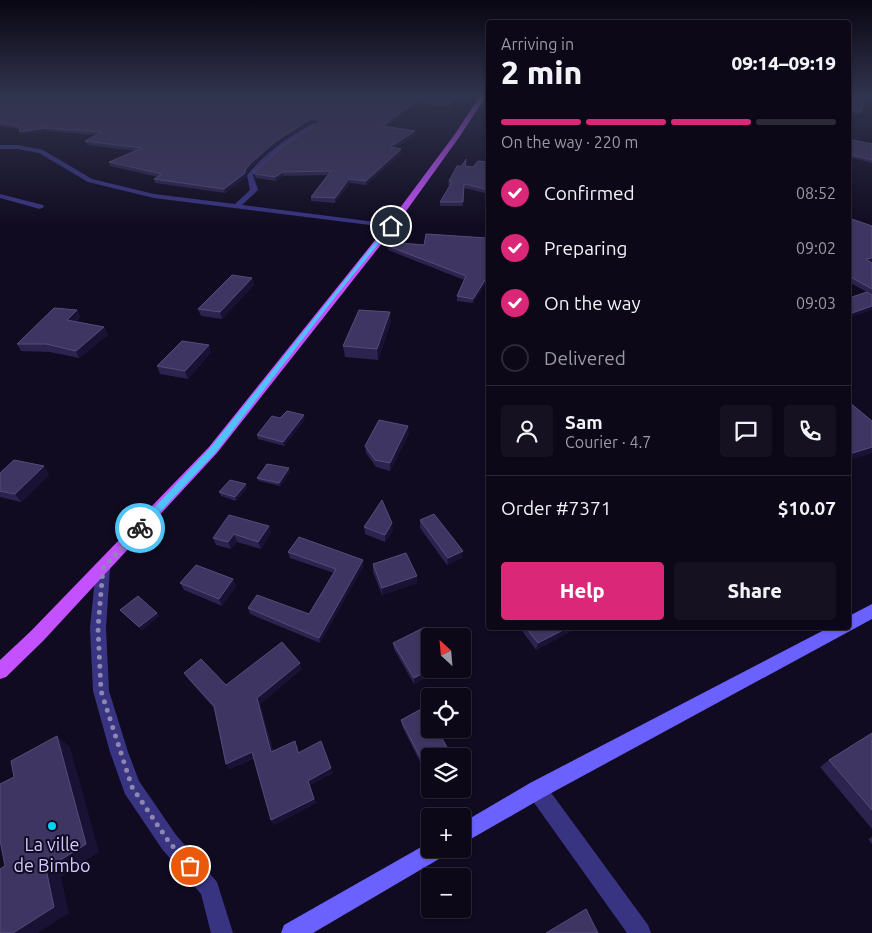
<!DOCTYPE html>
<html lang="en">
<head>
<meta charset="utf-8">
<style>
	:root { --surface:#0c0818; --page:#151121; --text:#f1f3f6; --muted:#9a9aa2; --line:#2c2937; --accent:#db2777 }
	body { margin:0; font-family:Ubuntu,sans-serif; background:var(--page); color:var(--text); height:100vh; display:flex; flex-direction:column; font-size:19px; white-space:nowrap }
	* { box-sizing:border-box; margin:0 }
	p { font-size:16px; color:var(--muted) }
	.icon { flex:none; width:28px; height:28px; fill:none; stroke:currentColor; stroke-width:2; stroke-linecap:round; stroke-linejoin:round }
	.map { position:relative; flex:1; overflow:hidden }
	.panel { position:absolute; left:486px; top:20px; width:365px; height:610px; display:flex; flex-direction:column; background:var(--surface); border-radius:5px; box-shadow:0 1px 4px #0004,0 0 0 1px var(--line) }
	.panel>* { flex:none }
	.needle { width:32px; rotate:334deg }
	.buttons { position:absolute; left:421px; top:628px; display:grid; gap:10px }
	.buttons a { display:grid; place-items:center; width:50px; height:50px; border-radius:5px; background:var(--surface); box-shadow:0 1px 4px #0004,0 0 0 1px var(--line); font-size:25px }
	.pin { position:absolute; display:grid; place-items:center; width:42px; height:42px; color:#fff; margin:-21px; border:2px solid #fff; border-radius:50%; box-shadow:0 1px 5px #0007 }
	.courier { position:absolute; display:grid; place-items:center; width:50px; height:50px; margin:-25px; border:4px solid #4fc3f7; border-radius:50%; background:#fff; color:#222; box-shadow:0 1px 6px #0007 }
	.head em { font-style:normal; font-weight:800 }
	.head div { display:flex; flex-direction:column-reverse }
	.head { display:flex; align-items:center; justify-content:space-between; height:85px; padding:0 15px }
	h1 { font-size:32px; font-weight:800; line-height:38px }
	.bar { display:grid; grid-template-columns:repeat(4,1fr); gap:8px 5px; align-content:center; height:60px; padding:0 15px }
	.bar i { height:6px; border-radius:4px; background:var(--line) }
	.bar .current { background:var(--accent) }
	.bar p { grid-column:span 4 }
	.line { display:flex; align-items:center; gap:12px; padding:0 15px; border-top:1px solid var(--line) }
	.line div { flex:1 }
	.round { display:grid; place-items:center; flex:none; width:52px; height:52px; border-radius:5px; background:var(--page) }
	ol { padding:0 15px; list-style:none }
	li { display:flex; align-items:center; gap:15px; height:55px }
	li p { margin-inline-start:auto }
	li .icon { padding:5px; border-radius:50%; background:var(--accent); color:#fff; stroke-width:4 }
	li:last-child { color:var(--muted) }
	li i { width:28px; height:28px; border:2px solid var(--line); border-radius:50% }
	.primary-button { display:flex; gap:10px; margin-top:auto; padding:10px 15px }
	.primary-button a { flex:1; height:58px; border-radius:5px; background:var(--accent); color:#fff; font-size:20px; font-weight:800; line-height:58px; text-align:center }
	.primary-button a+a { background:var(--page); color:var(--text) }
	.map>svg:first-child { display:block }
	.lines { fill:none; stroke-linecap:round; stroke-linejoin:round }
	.street { fill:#393482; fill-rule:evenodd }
	.secondary { fill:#6b61ff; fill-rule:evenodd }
	.primary { fill:#c451ff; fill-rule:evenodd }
	.wall { fill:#2d234f }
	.shaded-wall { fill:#1a1234 }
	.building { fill:#3f3562; stroke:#564c7b }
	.route { fill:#4fc3f7 }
	.done { stroke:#8e87b1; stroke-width:5; stroke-dasharray:0 9 }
	.poi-dot { fill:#00d4f5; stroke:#100b20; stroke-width:2 }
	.labels { text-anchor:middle; stroke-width:4; stroke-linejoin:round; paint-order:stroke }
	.near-poi-label { font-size:18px; fill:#d2caff; stroke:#100b20 }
</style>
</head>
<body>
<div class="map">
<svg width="872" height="933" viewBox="0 0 872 933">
	<rect width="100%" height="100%" fill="#100b20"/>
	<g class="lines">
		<path class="street" d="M 849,96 L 867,96 L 849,99 Z
			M 313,123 L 318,124 L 282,148 L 253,175 L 258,190 L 242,205 L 391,224 L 394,224 L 394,228 L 154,198 L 88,182 L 39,153 L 18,149 L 0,149 L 0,145 L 18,145 L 43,150 L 92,179 L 154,194 L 235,204 L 250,190 L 247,175 C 265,153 288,137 313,123 Z
			M 0,194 L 43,205 L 44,207 L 40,209 L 0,198 Z
			M 103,562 L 108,564 L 110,568 L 106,628 L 109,691 L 128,752 L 139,781 L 176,835 L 217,882 L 233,933 L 211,933 L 201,894 L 162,849 L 125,794 L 110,752 L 93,691 L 90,628 L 96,568 L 98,564 Z
			M 537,781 L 544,783 L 648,925 L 651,933 L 627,933 L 530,797 L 528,790 L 530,783 Z"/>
		<path class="secondary" d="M 872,604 L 872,619 L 544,797 L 462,844 L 462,823 L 530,783 L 828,628 L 849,628 L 849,616 Z
			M 430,842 L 430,849 L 447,849 L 444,856 L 313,933 L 281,933 L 284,925 Z"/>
		<path class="primary" d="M 480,96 L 486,96 L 460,136 L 394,228 L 217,453 L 43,641 L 6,677 L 0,679 L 0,660 L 31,631 L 209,447 L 388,224 L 455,134 Z"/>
	</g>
	<path class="wall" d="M 0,96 L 477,96 L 470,102 L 457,101 L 450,107 L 417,104 L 387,126 L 415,131 L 415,135 L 395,148 L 402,153 L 366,185 L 350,183 L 335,203 L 311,201 L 311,197 L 328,175 L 283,176 L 276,181 L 256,178 L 255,176 L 255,174 L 318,122 L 312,121 L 276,145 L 253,166 L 246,174 L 246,177 L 225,193 L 155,183 L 154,179 L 158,177 L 110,166 L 109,162 L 136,151 L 87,145 L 85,141 L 96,135 L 47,131 L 22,135 L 20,129 L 0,126 Z
		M 851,98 L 862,111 L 861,114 L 849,113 Z
		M 849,142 L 872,143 L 872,163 L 849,157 Z
		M 489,162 L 489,194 L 464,188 L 463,206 L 440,206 L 440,202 L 450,185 L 448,185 L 449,181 L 465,166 L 473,167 Z
		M 849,218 L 872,263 L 872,295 L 849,282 Z
		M 489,237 L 489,278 L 473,303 L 457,301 L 457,296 L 464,280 L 388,250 L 388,246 L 424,245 L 487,238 Z
		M 252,278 L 254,285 L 222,319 L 201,316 L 198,309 Z
		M 77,310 L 80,317 L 75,322 L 104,327 L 108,335 L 79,358 L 50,352 L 21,351 L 17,344 Z
		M 391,322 L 378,360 L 345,357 L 343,346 Z
		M 211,352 L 188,379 L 160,374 L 157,366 Z
		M 849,402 L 872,421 L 872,453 L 849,460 Z
		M 280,418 L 305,419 L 284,446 L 258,439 L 257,435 Z
		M 409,433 L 390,471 L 376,467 L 366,453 L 365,446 Z
		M 290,472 L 280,486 L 259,481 L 257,478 Z
		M 0,473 L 49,474 L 21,502 L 0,497 Z
		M 247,488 L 236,501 L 221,496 L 219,492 Z
		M 420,520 L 462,558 L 447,565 L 420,528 Z
		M 269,526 L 271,533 L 261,549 L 237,542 L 231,549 L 216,545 L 213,538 Z
		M 364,527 L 393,530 L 385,542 L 365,534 Z
		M 288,552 L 364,565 L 320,643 L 250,614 L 248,608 L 309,614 L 334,573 L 290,558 Z
		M 373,564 L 417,576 L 417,583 L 382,595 L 373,572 Z
		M 233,579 L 236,586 L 222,606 L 184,590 L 180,583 Z
		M 120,610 L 157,613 L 159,616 L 142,630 L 123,613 Z
		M 520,628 L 574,628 L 573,630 L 536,650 Z
		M 393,643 L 430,669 L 443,669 L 414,684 L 394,649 Z
		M 302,669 L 260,704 L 273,751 L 297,746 L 299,752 L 333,773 L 310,785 L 316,803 L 274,825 L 271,820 L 254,758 L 230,769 L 226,764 L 214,708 L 188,679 L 184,673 L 226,685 Z
		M 425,707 L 424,770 L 402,726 L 401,720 Z
		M 872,733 L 872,829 L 820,767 L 829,760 Z
		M 872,837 L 872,844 L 868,839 Z"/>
	<path class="shaded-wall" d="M 473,96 L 477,96 L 470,102 L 470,99 Z
		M 457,97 L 457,101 L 450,107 L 450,104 Z
		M 417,100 L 417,104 L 383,129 L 383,126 Z
		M 312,118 L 312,121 L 276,145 L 253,166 L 246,174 L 246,177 L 225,193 L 224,189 L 252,162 L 276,141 Z
		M 46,128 L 47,131 L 22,135 L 20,132 Z
		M 415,131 L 415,135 L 390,151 L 390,147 Z
		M 401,149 L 402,153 L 366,185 L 366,181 Z
		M 283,172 L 283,176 L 276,181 L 275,177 Z
		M 349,179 L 350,183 L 335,203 L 335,198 Z
		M 872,258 L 872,262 L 864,264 L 866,259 Z
		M 489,274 L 489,278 L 473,303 L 473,299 Z
		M 252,278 L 254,285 L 222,319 L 220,312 Z
		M 872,306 L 872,310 L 849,318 L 849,314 Z
		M 77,310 L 80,317 L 70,327 L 67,320 Z
		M 390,312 L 391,322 L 378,360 L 377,349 Z
		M 104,327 L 108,335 L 79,358 L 76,351 Z
		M 209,345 L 211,352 L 188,379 L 185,371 Z
		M 304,415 L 305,419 L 284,446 L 283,442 Z
		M 408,426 L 409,433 L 390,471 L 390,463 Z
		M 872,447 L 872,453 L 849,460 L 853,453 Z
		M 44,466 L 49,474 L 21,502 L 15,494 Z
		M 289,468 L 290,472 L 280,486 L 279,483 Z
		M 246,484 L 247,488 L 236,501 L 235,497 Z
		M 392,523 L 393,530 L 385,542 L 385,535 Z
		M 269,526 L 271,533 L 261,549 L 258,542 Z
		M 234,534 L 237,542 L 231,549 L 228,542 Z
		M 463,551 L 462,558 L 447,565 L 448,558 Z
		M 363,560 L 364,565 L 320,643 L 319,638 Z
		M 417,576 L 417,583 L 382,595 L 382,588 Z
		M 233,579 L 236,586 L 222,606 L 219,599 Z
		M 157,613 L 159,616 L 142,630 L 139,627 Z
		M 567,628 L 574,628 L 573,630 L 536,650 L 538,643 Z
		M 300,663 L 302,669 L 260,704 L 274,757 L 271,752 L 257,698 Z
		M 431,669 L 443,669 L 414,684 L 414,678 Z
		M 57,736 L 70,747 L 99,852 L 61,877 L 69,913 L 38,933 L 13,933 L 46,869 Z
		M 449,751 L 449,756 L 439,756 Z
		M 252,752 L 255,757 L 230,769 L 226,764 Z
		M 430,762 L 430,767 L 424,770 L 424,765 Z
		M 331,768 L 333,773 L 310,785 L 316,803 L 274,825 L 271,820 L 308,781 Z"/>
	<path class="building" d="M 0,96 L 473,96 L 470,99 L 457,97 L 450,104 L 417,100 L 383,126 L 415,131 L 390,147 L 401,149 L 366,181 L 349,179 L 335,198 L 311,197 L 331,171 L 283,172 L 275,177 L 255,174 L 254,172 L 283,146 L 319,122 L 318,119 L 312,118 L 276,141 L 252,162 L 245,170 L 245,173 L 224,189 L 154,179 L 162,174 L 109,162 L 142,148 L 85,141 L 102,132 L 46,128 L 20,132 L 19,126 L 0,123 Z
		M 849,96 L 850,96 L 851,98 L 865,96 L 862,111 L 850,110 L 849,111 Z
		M 853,140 L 871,144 L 872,143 L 872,160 L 849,154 L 849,142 Z
		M 466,159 L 465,166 L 473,167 L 478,161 L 489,162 L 489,190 L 464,184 L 463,202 L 440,202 L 452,182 L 449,181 L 457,166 L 462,166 Z
		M 849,218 L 872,226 L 872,258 L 866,259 L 872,263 L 872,289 L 849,276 Z
		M 426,234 L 487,238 L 489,237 L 489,274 L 473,299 L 457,296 L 466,276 L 388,246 L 389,242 L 424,245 Z
		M 232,275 L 252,278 L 220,312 L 198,309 Z
		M 867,292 L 872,295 L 872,306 L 849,314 L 849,298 Z
		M 54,308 L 77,310 L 67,320 L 104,327 L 76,351 L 46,344 L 17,344 Z
		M 359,310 L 390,312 L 377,349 L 343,346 Z
		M 182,341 L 209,345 L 185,371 L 157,366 Z
		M 849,402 L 872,421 L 872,447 L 853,453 L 849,449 Z
		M 287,411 L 304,415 L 283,442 L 257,435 L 272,416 L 280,418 Z
		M 379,420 L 408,426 L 390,463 L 375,460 L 365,446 Z
		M 14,460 L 44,466 L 15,494 L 0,491 L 0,473 Z
		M 267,464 L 289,468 L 279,483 L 257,478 Z
		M 230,480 L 246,484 L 235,497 L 219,492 Z
		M 382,500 L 392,523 L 385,535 L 364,527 Z
		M 434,514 L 463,551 L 448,558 L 420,520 Z
		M 229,515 L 269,526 L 258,542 L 234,534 L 228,542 L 213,538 Z
		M 299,537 L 363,560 L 319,638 L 248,608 L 257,595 L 309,614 L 336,569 L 288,552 Z
		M 406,553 L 417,576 L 382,588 L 373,564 Z
		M 196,565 L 233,579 L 219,599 L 180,583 Z
		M 138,596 L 157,613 L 139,627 L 120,610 Z
		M 425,627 L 430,636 L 430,669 L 431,669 L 414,678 L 393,643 Z
		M 526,628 L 567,628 L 538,643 Z
		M 282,642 L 300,663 L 257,698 L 271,752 L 295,741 L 298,753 L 321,741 L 331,768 L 308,781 L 314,799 L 271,820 L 252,752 L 226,764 L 214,706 L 184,673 L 201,659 L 226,685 Z
		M 425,707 L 430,716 L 430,729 L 437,729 L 449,751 L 439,756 L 430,756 L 430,762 L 424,765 L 401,720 Z
		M 872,733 L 872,810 L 829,760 Z
		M 57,736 L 86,844 L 46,869 L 54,907 L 13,933 L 0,933 L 0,869 L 5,866 L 0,840 L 0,784 L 14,777 L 11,761 Z
		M 586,909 L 598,933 L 546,933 Z"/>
	<linearGradient id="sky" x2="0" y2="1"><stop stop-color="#090612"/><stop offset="0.42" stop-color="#31344e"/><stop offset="1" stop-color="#31344e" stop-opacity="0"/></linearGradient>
	<rect width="872" height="227" fill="url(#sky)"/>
	<path class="route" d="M 389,225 L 393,226 L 336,296 L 216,452 L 143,530 L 137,530 L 137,526 L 210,448 Z"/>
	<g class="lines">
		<path class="done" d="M 140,528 L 103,568 L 98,628 L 101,691 L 132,787 L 169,842 L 190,866"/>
	</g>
	<circle class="poi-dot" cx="52" cy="826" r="5"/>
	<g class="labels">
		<g class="near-poi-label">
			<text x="52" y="851">La ville<tspan x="52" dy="21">de Bimbo</tspan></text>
		</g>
	</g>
</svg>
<div class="buttons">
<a><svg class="needle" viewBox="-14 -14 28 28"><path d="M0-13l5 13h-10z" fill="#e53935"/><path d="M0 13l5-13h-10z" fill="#9a9aa2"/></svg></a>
<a><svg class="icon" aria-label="locate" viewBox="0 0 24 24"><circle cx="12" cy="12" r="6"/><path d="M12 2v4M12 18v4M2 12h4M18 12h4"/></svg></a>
<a><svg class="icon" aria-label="layers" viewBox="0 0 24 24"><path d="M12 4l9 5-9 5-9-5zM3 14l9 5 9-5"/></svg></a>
<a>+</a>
<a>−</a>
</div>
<div class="pin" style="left:190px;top:866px;background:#ea580c"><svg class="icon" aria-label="bag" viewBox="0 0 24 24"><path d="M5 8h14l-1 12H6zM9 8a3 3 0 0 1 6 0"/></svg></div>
<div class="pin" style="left:391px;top:226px;background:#1f2937"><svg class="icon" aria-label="home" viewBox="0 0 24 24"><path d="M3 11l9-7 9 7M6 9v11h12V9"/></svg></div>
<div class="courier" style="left:140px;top:528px"><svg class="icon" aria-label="bike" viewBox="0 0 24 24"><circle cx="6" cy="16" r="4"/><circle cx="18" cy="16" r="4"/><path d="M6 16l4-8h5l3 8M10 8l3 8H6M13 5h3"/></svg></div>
<section class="panel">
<div class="head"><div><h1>2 min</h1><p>Arriving in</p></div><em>09:14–09:19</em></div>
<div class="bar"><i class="current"></i><i class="current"></i><i class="current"></i><i></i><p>On the way · 220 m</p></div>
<ol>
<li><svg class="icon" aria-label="check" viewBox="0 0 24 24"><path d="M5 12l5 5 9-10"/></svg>Confirmed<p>08:52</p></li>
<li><svg class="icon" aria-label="check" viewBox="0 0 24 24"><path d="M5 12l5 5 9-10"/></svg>Preparing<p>09:02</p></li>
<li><svg class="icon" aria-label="check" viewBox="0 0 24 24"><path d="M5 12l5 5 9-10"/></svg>On the way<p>09:03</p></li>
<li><i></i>Delivered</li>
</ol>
<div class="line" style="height:90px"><a class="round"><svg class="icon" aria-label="person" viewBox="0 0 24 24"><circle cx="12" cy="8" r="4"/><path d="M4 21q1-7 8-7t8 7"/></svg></a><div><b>Sam</b><p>Courier · 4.7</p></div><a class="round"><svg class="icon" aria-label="chat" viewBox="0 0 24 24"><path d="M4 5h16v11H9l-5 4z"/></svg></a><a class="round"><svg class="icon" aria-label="phone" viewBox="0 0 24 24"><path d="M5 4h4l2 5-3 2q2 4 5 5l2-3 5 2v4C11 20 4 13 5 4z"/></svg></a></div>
<div class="line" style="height:65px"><div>Order #7371</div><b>$10.07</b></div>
<div class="primary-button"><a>Help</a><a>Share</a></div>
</section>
</div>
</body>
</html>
